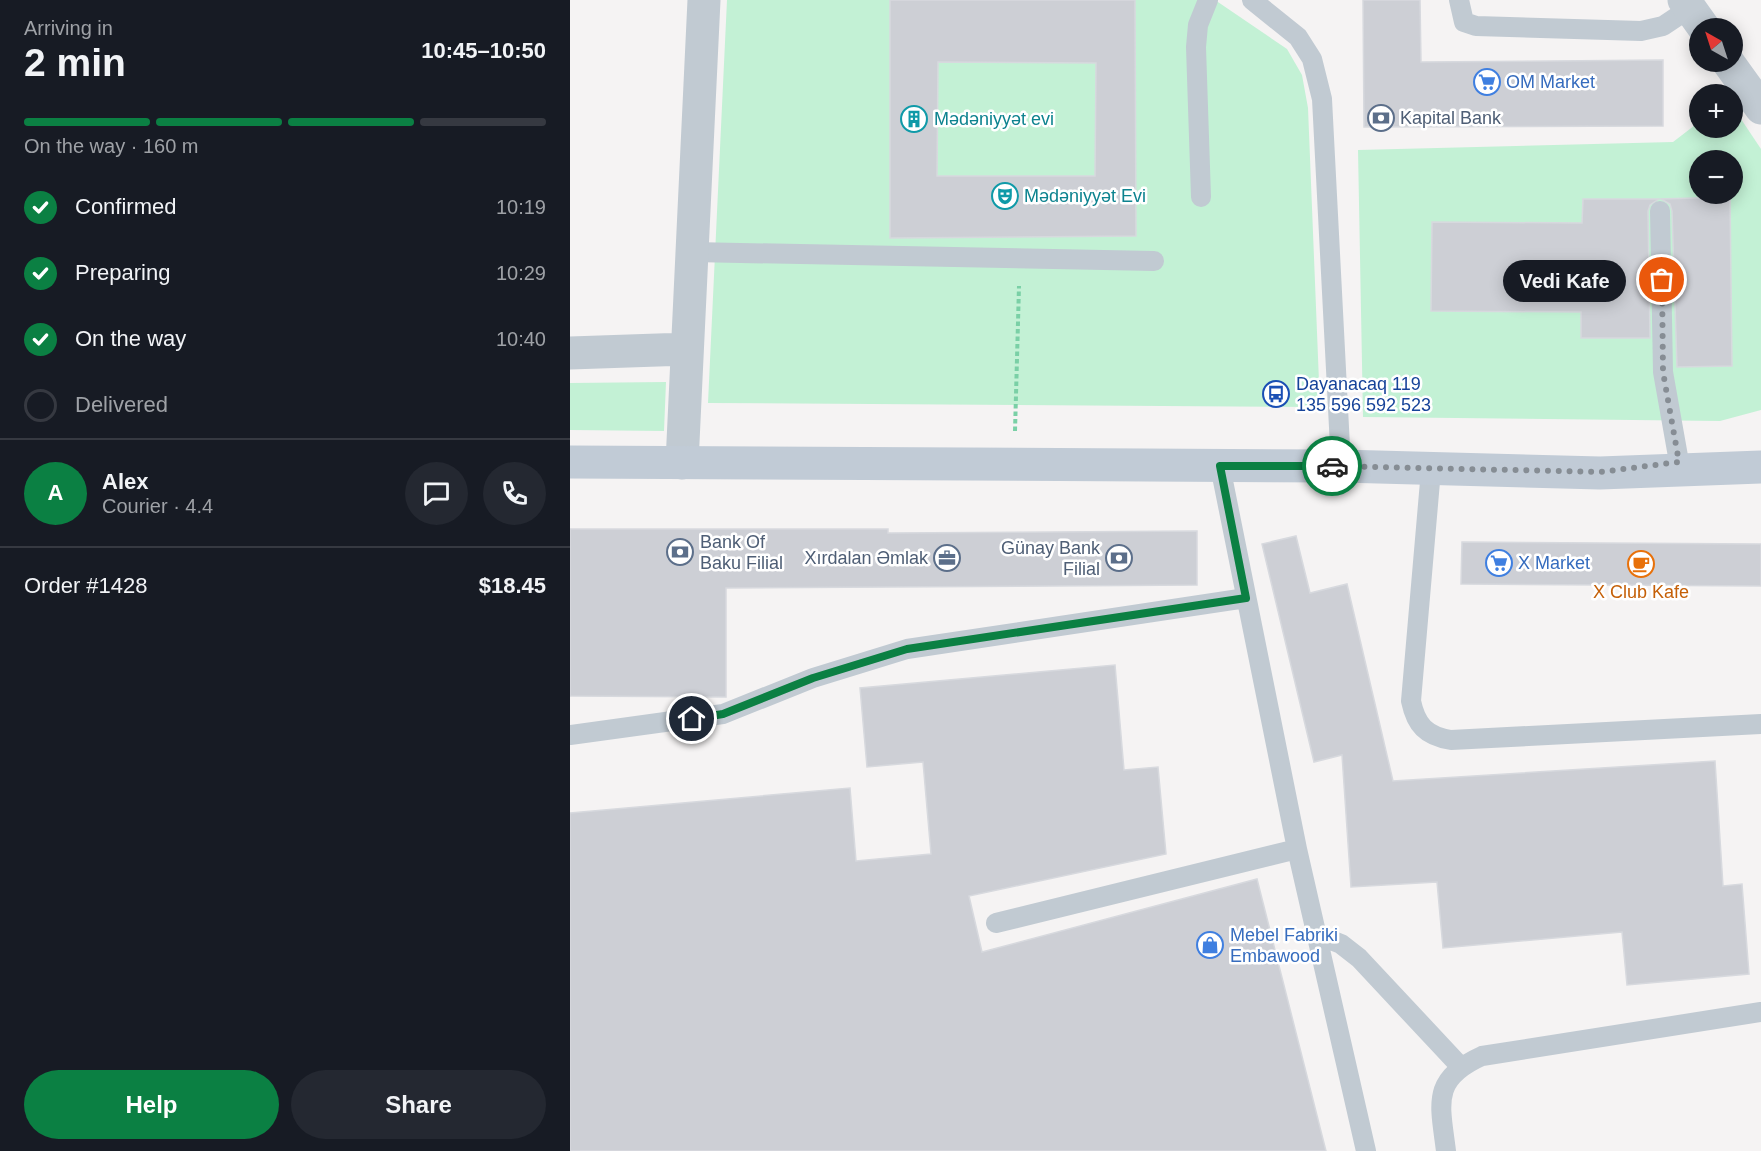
<!DOCTYPE html>
<html lang="en">
<head>
<meta charset="utf-8">
<style>
	:root { --surface:#171b24; --page:#242831; --text:#f1f3f6; --muted:#9ea1a6; --line:#363941; --accent:#0b8043 }
	body { margin:0; font-family:Arial,sans-serif; background:var(--page); color:var(--text); height:100vh; display:flex; flex-direction:column; font-size:22px; white-space:nowrap }
	* { box-sizing:border-box; margin:0 }
	p { font-size:20px; color:var(--muted) }
	.icon { flex:none; width:33px; height:33px; fill:none; stroke:currentColor; stroke-width:2; stroke-linecap:round; stroke-linejoin:round }
	.map { position:relative; flex:1; overflow:hidden }
	.drawer { display:flex; flex-direction:column; background:var(--surface); width:570px }
	.drawer>* { flex:none }
	.needle { width:39px; rotate:321deg }
	.buttons { position:absolute; left:1119px; top:18px; display:grid; gap:12px }
	.buttons a { display:grid; place-items:center; width:54px; height:54px; border-radius:50%; background:var(--surface); box-shadow:0 3px 15px #0003; font-size:30px }
	.pin { position:absolute; display:grid; place-items:center; width:51px; height:51px; color:#fff; margin:-26px; border:3px solid #fff; border-radius:50%; box-shadow:0 2px 6px #0007 }
	.courier { position:absolute; display:grid; place-items:center; width:60px; height:60px; margin:-30px; border:4px solid #0b8043; border-radius:50%; background:#fff; color:#222; box-shadow:0 2px 8px #0007 }
	.bubble { position:absolute; height:42px; border-radius:21px; background:var(--surface); box-shadow:0 3px 15px #0003; font-size:20px; font-weight:700; line-height:42px; text-align:center }
	.head em { font-style:normal; font-weight:700 }
	.head div { display:flex; flex-direction:column-reverse }
	.head { display:flex; align-items:center; justify-content:space-between; height:102px; padding:0 24px }
	h1 { font-size:39px; font-weight:700; line-height:45px }
	.bar { display:grid; grid-template-columns:repeat(4,1fr); gap:9px 6px; align-content:center; height:72px; padding:0 24px }
	.bar i { height:8px; border-radius:4px; background:var(--line) }
	.bar .selected { background:var(--accent) }
	.bar p { grid-column:span 4 }
	.line { display:flex; align-items:center; gap:15px; padding:0 24px; border-top:2px solid var(--line) }
	.line div { flex:1 }
	.round { display:grid; place-items:center; flex:none; width:63px; height:63px; border-radius:32px; background:var(--page) }
	ol { padding:0 24px; list-style:none }
	li { display:flex; align-items:center; gap:18px; height:66px }
	li p { margin-inline-start:auto }
	li .icon { padding:6px; border-radius:50%; background:var(--accent); color:#fff; stroke-width:4 }
	li:last-child { color:var(--muted) }
	li i { width:33px; height:33px; border:3px solid var(--line); border-radius:50% }
	.action { display:flex; gap:12px; margin-top:auto; padding:12px 24px }
	.action a { flex:1; height:69px; border-radius:36px; background:var(--accent); color:#fff; font-size:24px; font-weight:700; line-height:69px; text-align:center }
	.action a+a { background:var(--page); color:var(--text) }
	main { display:flex; flex:1; min-height:0 }
	.map>svg:first-child { display:block }
	.green { fill:#c3f1d5; fill-rule:evenodd }
	.building { fill:#cdcfd5; stroke:#d7d9de; stroke-width:1.5; fill-rule:evenodd }
	.lines { fill:none; stroke-linecap:round; stroke-linejoin:round }
	.path { stroke:#7ad0a6; stroke-width:4; stroke-dasharray:4.5 3; stroke-linecap:butt }
	.lane { stroke:#c1cad2; stroke-width:20 }
	.street { stroke:#c1cad2; stroke-width:33 }
	.secondary { stroke:#c1cbd6; stroke-width:33 }
	.done { stroke:#868d94; stroke-width:6; stroke-dasharray:0 10.8 }
	.route { stroke:#0b8043; stroke-width:8 }
	.labels { text-anchor:middle; stroke-width:5; stroke-linejoin:round; paint-order:stroke }
	.shop-label { font-size:18px; fill:#366cbe; stroke:#fff; text-anchor:start }
	.service-label { font-size:18px; fill:#4e5e75; stroke:#fff; text-anchor:start }
	.culture-label { font-size:18px; fill:#0d838f; stroke:#fff; text-anchor:start }
	.transit-label { font-size:18px; fill:#164399; stroke:#fff; text-anchor:start }
	.food-label { font-size:18px; fill:#c56008; stroke:#fff }
</style>
</head>
<body>
<main>
<section class="drawer">
<div class="head"><div><h1>2 min</h1><p>Arriving in</p></div><em>10:45–10:50</em></div>
<div class="bar"><i class="selected"></i><i class="selected"></i><i class="selected"></i><i></i><p>On the way · 160 m</p></div>
<ol>
<li><svg class="icon" aria-label="check" viewBox="0 0 24 24"><path d="M5 12l5 5 9-10"/></svg>Confirmed<p>10:19</p></li>
<li><svg class="icon" aria-label="check" viewBox="0 0 24 24"><path d="M5 12l5 5 9-10"/></svg>Preparing<p>10:29</p></li>
<li><svg class="icon" aria-label="check" viewBox="0 0 24 24"><path d="M5 12l5 5 9-10"/></svg>On the way<p>10:40</p></li>
<li><i></i>Delivered</li>
</ol>
<div class="line" style="height:108px"><b class="round" style="background:var(--accent);color:#fff">A</b><div><b>Alex</b><p>Courier · 4.4</p></div><a class="round"><svg class="icon" aria-label="chat" viewBox="0 0 24 24"><path d="M4 5h16v11H9l-5 4z"/></svg></a><a class="round"><svg class="icon" aria-label="phone" viewBox="0 0 24 24"><path d="M5 4h4l2 5-3 2q2 4 5 5l2-3 5 2v4C11 20 4 13 5 4z"/></svg></a></div>
<div class="line" style="height:78px"><div>Order #1428</div><b>$18.45</b></div>
<div class="action"><a>Help</a><a>Share</a></div>
</section>
<div class="map">
<svg width="1191" height="1151" viewBox="0 0 1191 1151">
	<rect width="100%" height="100%" fill="#f5f3f3"/>
	<path class="green" d="M 157,0 L 645,0 L 717,49 L 732,75 L 738,108 L 750,407 L 138,403 Z
		M 1163,107 L 1191,149 L 1191,410 L 1150,421 L 793,417 L 788,150 L 1103,142 L 1129,122 L 1130,128 L 1162,128 ZM 1130,160 L 1162,160 L 1162,194 L 1130,194 Z
		M 96,382 L 94,431 L 0,430 L 0,383 Z"/>
	<path class="building" d="M 320,0 L 565,0 L 566,236 L 320,238 ZM 368,62 L 526,63 L 525,176 L 367,176 Z
		M 793,0 L 850,0 L 851,62 L 1093,60 L 1093,126 L 794,127 Z
		M 1160,197 L 1162,366 L 1107,367 L 1102,211 L 1100,204 L 1091,199 Z
		M 1013,199 L 1089,199 L 1080,205 L 1078,211 L 1080,338 L 1011,338 L 1011,312 L 861,311 L 862,222 L 1012,223 Z
		M 0,529 L 318,529 L 318,533 L 627,531 L 627,585 L 156,588 L 156,697 L 0,696 Z
		M 726,536 L 740,593 L 777,584 L 823,781 L 1145,761 L 1153,886 L 1172,884 L 1179,974 L 1057,985 L 1052,932 L 873,948 L 867,882 L 781,887 L 772,755 L 744,762 L 692,544 Z
		M 892,542 L 1191,544 L 1191,586 L 891,584 Z
		M 545,665 L 554,770 L 588,767 L 596,854 L 399,896 L 412,952 L 687,879 L 756,1151 L 0,1151 L 0,813 L 280,788 L 286,861 L 361,854 L 353,762 L 297,767 L 290,688 Z"/>
	<g class="lines">
		<path class="path" d="M 445,431 L 449,286"/>
		<path class="lane" d="M 682,0 L 728,37 L 742,59 L 752,99 L 771,466
			M 889,0 L 894,22 L 906,26 L 1071,31 L 1093,26 L 1120,8
			M 631,197 L 626,47 L 628,25 L 638,0
			M 1090,211 L 1093,372 L 1109,462
			M 123,252 L 584,261
			M 650,466 L 727,849 L 796,1151
			M 861,470 L 841,701 C 846,725 856,736 881,740 L 1191,724
			M 0,735 L 153,714 L 243,678 L 337,649 L 676,598
			M 426,923 L 727,849
			M 746,934 L 771,944 L 789,958 L 890,1066
			M 876,1151 C 870,1103 861,1079 912,1056 L 1191,1012"/>
		<path class="street" d="M 1114,0 L 1134,28
			M 1158,62 L 1191,108
			M 0,353 L 117,349
			M 112,463 L 134,0"/>
		<path class="secondary" d="M 0,462 L 771,466 L 1030,473 L 1191,467"/>
	</g>
	<g class="lines">
		<path class="done" d="M 762,466 L 1030,472 L 1109,462 L 1093,372 L 1092,280"/>
		<path class="route" d="M 122,719 L 153,714 L 243,678 L 337,649 L 676,598 L 650,466 L 762,466"/>
	</g>
	<defs>
		<symbol id="supermarket-ring" viewBox="-11 -11 22 22"><circle r="9.5" fill="#fff" stroke="#3f7fe0" stroke-width="1.5"/><path d="M-6-5.5h2.5l.6 2H6L4.5 2H-2.5L-4.4-4H-6ZM-1.5 3.2a1.3 1.3 0 1 0 .1 0ZM3 3.2a1.3 1.3 0 1 0 .1 0Z" fill="#3f7fe0"/></symbol>
		<symbol id="bank-ring" viewBox="-11 -11 22 22"><circle r="9.5" fill="#fff" stroke="#5c6f8a" stroke-width="1.5"/><path d="M-6-4H6V4H-6ZM0-2.3a2.3 2.3 0 1 0 0 4.6a2.3 2.3 0 1 0 0-4.6Z" fill="#5c6f8a"/></symbol>
		<symbol id="building-ring" viewBox="-11 -11 22 22"><circle r="9.5" fill="#fff" stroke="#0f9aa8" stroke-width="1.5"/><path d="M-4-6H4V6H1V3H-1V6H-4ZM-2.5-4.3h1.7v1.8h-1.7ZM.8-4.3h1.7v1.8H.8ZM-2.5-1h1.7V.8h-1.7ZM.8-1h1.7V.8H.8Z" fill="#0f9aa8"/></symbol>
		<symbol id="theatre-ring" viewBox="-11 -11 22 22"><circle r="9.5" fill="#fff" stroke="#0f9aa8" stroke-width="1.5"/><path d="M-5-5.5Q0-4 5-5.5V0Q5 5 0 6Q-5 5-5 0ZM-3.3-2.5H-1v1.5H-3.3ZM1-2.5H3.3v1.5H1ZM-2.8 1Q0 5.5 2.8 1Z" fill="#0f9aa8"/></symbol>
		<symbol id="bus-ring" viewBox="-11 -11 22 22"><circle r="9.5" fill="#fff" stroke="#1a4fb4" stroke-width="1.5"/><path d="M-5-6H5V4H4V6H2V4H-2V6H-4V4H-5ZM-3.5-4V0h7V-4ZM-3.5 1.2v1.5H-2V1.2ZM2 1.2v1.5H3.5V1.2Z" fill="#1a4fb4"/></symbol>
		<symbol id="office-ring" viewBox="-11 -11 22 22"><circle r="9.5" fill="#fff" stroke="#5c6f8a" stroke-width="1.5"/><path d="M-6-3h4V-5.5h4V-3h4V5H-6ZM-1-4.5V-3h2v-1.5ZM-6 0V1H6V0Z" fill="#5c6f8a"/></symbol>
		<symbol id="cafe-ring" viewBox="-11 -11 22 22"><circle r="9.5" fill="#fff" stroke="#e8710a" stroke-width="1.5"/><path d="M-5.5-4.5H6V0H3Q3 3.5 0 3.5H-2.5Q-5.5 3.5-5.5 0ZM3-3.2v2h1.7v-2ZM-6 4.5H4V6H-6Z" fill="#e8710a"/></symbol>
		<symbol id="shop-ring" viewBox="-11 -11 22 22"><circle r="9.5" fill="#fff" stroke="#3f7fe0" stroke-width="1.5"/><path d="M-5-2.5h2.3a2.7 3.5 0 0 1 5.4 0H5L5.5 6h-11ZM-1.5-2.5h3a1.5 2.3 0 0 0-3 0Z" fill="#3f7fe0"/></symbol>
	</defs>
	<g fill-rule="evenodd">
		<use href="#supermarket-ring" x="902" y="67" width="30" height="30"/>
		<use href="#bank-ring" x="796" y="103" width="30" height="30"/>
		<use href="#building-ring" x="329" y="104" width="30" height="30"/>
		<use href="#theatre-ring" x="420" y="181" width="30" height="30"/>
		<use href="#bus-ring" x="691" y="379" width="30" height="30"/>
		<use href="#bank-ring" x="95" y="537" width="30" height="30"/>
		<use href="#office-ring" x="362" y="543" width="30" height="30"/>
		<use href="#bank-ring" x="534" y="543" width="30" height="30"/>
		<use href="#supermarket-ring" x="914" y="548" width="30" height="30"/>
		<use href="#cafe-ring" x="1056" y="549" width="30" height="30"/>
		<use href="#shop-ring" x="625" y="930" width="30" height="30"/>
	</g>
	<g class="labels">
		<g class="shop-label">
			<text x="936" y="88">OM Market</text>
			<text x="948" y="569">X Market</text>
			<text x="660" y="941">Mebel Fabriki<tspan x="660" dy="21">Embawood</tspan></text>
		</g>
		<g class="service-label">
			<text x="830" y="124">Kapital Bank</text>
			<text x="130" y="548">Bank Of<tspan x="130" dy="21">Baku Filial</tspan></text>
			<text x="530" y="554" text-anchor="end">Günay Bank<tspan x="530" dy="21">Filial</tspan></text>
			<text x="358" y="564" text-anchor="end">Xırdalan Əmlak</text>
		</g>
		<g class="culture-label">
			<text x="364" y="125">Mədəniyyət evi</text>
			<text x="454" y="202">Mədəniyyət Evi</text>
		</g>
		<g class="transit-label">
			<text x="726" y="390">Dayanacaq 119<tspan x="726" dy="21">135 596 592 523</tspan></text>
		</g>
		<g class="food-label">
			<text x="1071" y="598">X Club Kafe</text>
		</g>
	</g>
</svg>
<div class="buttons">
<a><svg class="needle" viewBox="-14 -14 28 28"><path d="M0-13l5 13h-10z" fill="#e53935"/><path d="M0 13l5-13h-10z" fill="#9ea1a6"/></svg></a>
<a>+</a>
<a>−</a>
</div>
<div class="pin" style="left:1092px;top:280px;background:#ea580c"><svg class="icon" aria-label="bag" viewBox="0 0 24 24"><path d="M5 8h14l-1 12H6zM9 8a3 3 0 0 1 6 0"/></svg></div>
<div class="pin" style="left:122px;top:719px;background:#1f2937"><svg class="icon" aria-label="home" viewBox="0 0 24 24"><path d="M3 11l9-7 9 7M6 9v11h12V9"/></svg></div>
<div class="courier" style="left:762px;top:466px"><svg class="icon" aria-label="car" viewBox="0 0 24 24"><path d="M5 17H2v-5l4-1 3-4h7l3 4 3 1v5h-3M9 17h6M6 11h13"/><circle cx="7" cy="17" r="2"/><circle cx="17" cy="17" r="2"/></svg></div>
<div class="bubble" style="left:933px;top:260px;width:123px">Vedi Kafe</div>
</div>
</main>
</body>
</html>
